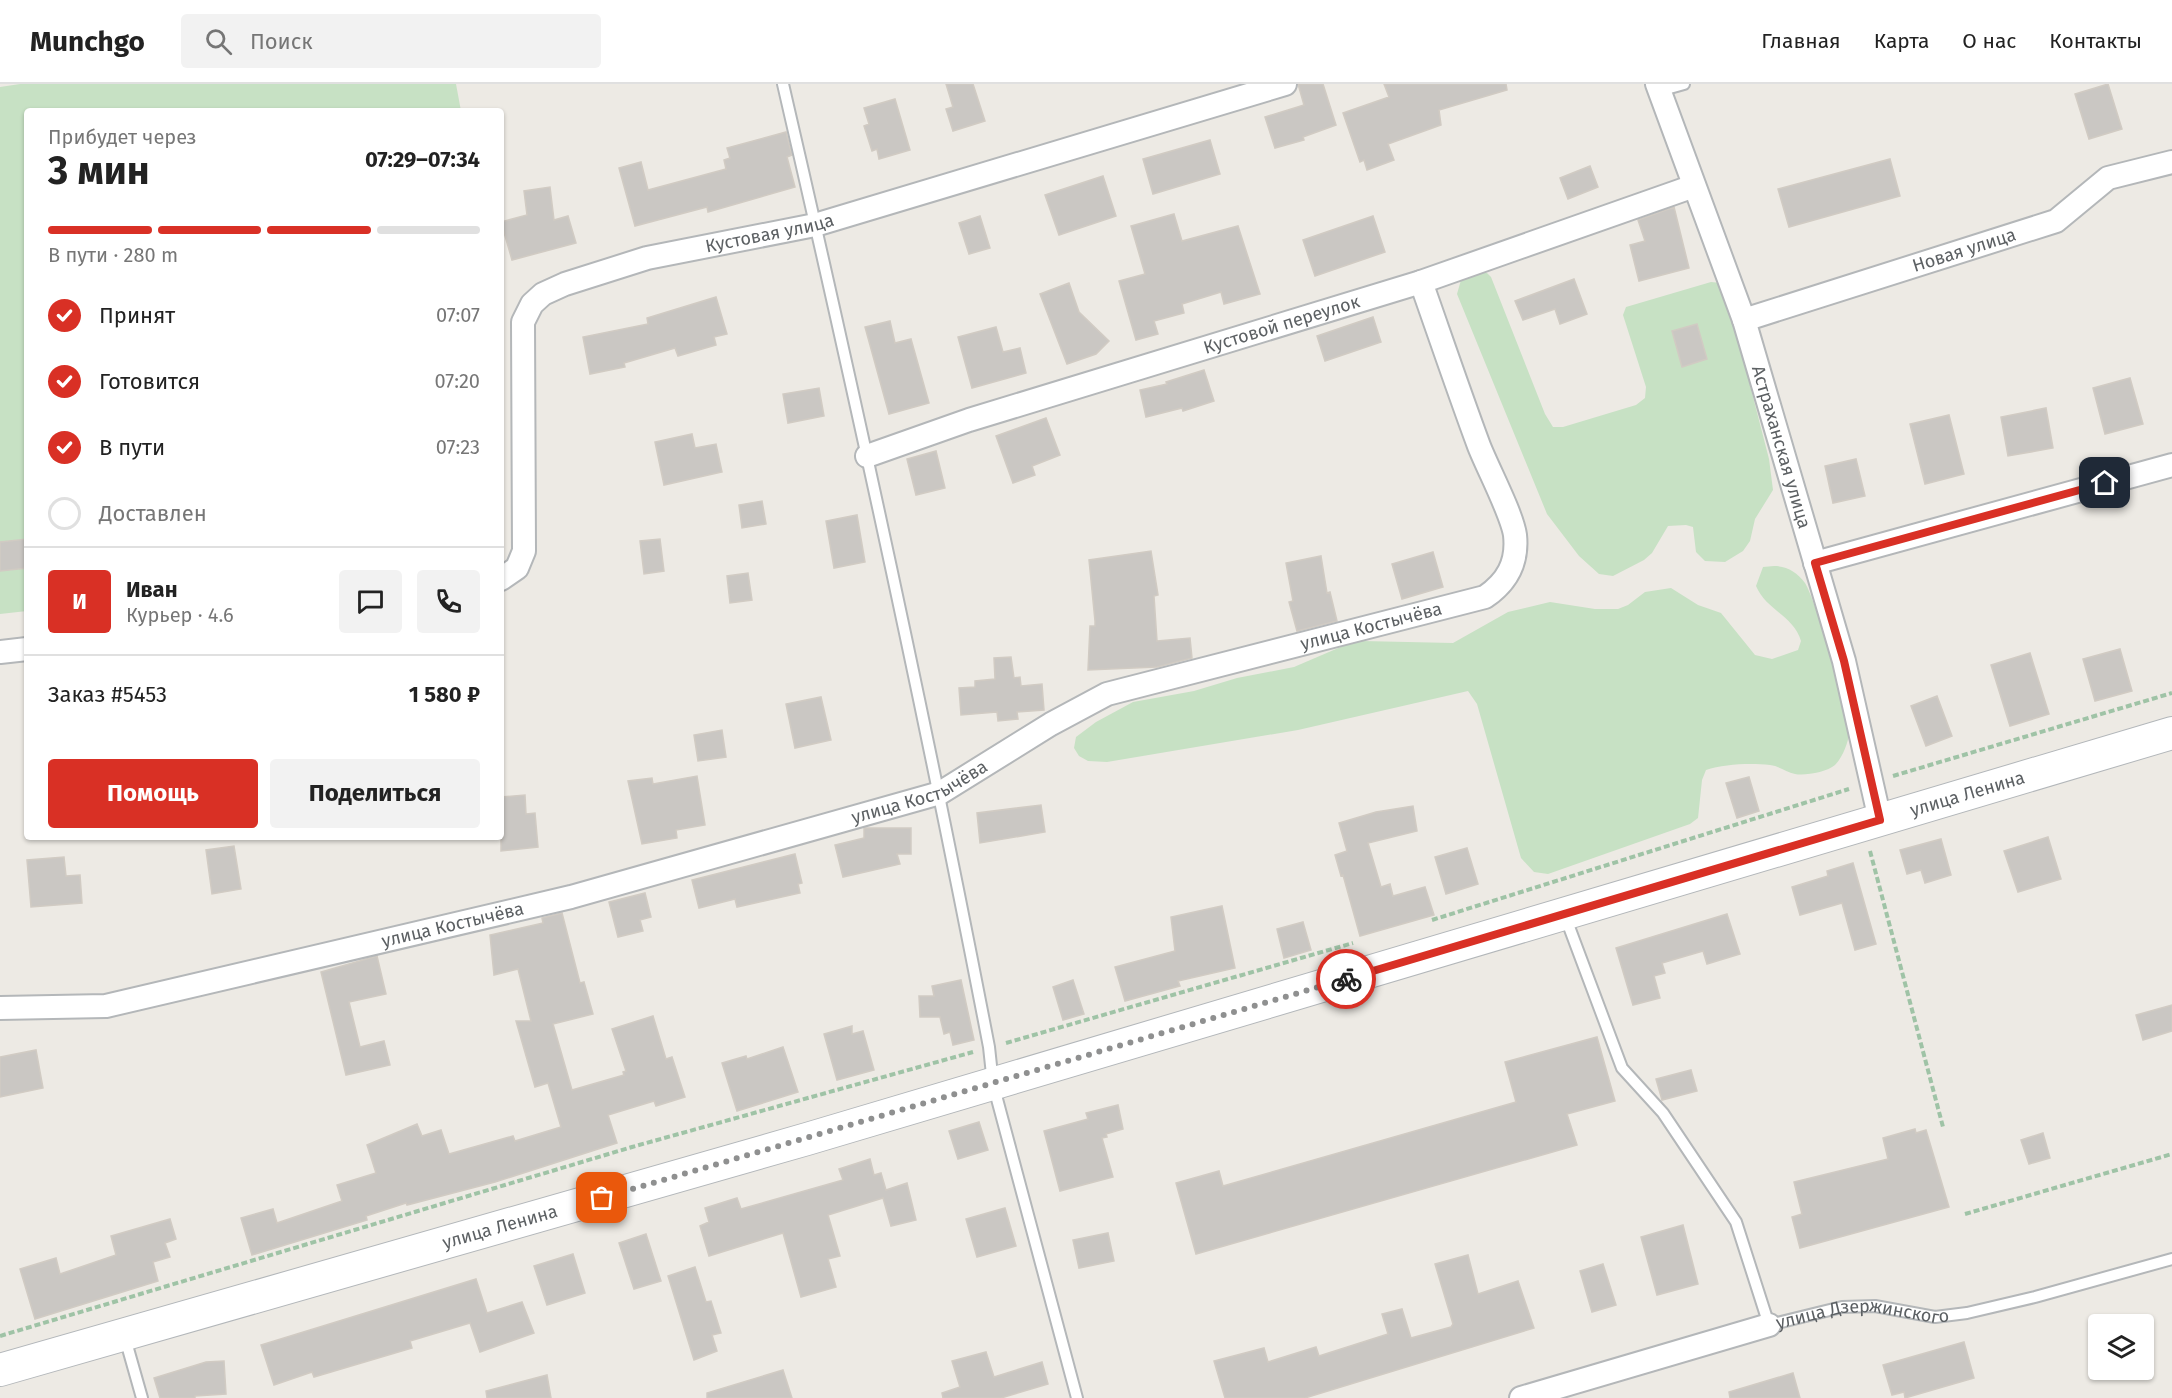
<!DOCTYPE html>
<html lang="ru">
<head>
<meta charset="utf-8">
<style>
	:root { --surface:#fff; --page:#f2f2f2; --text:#222; --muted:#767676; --line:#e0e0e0; --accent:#d93025 }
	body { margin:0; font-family:"Fira Sans",sans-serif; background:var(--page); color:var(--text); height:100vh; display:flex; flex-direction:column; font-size:22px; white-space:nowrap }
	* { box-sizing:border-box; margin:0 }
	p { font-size:20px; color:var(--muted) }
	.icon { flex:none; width:33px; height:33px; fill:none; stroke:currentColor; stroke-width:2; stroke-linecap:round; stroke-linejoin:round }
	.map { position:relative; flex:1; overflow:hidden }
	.details { position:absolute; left:24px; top:24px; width:480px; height:732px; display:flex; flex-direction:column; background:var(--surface); border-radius:6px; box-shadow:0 2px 4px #0004 }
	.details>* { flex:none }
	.controls { position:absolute; left:2088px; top:1230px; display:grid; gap:12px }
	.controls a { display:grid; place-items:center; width:66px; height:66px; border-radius:6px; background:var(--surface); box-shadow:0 2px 4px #0004; font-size:30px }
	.pin { position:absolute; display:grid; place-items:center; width:51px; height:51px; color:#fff; margin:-26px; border-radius:12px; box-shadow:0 3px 9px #0006 }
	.courier { position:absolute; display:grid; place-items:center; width:60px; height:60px; margin:-30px; border:4px solid #d93025; border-radius:50%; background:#fff; color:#222; box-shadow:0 2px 8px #0007 }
	.overview em { font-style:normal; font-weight:700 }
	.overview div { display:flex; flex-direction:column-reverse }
	.overview { display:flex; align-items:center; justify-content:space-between; height:102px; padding:0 24px }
	h1 { font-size:39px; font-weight:700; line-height:45px }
	.bar { display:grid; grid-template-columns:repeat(4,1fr); gap:9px 6px; align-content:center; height:72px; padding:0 24px }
	.bar i { height:8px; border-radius:4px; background:var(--line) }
	.bar .on { background:var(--accent) }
	.bar p { grid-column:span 4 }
	.line { display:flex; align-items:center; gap:15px; padding:0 24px; border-top:2px solid var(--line) }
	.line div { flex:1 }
	.round { display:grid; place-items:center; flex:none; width:63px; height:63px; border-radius:6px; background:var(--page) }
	ol { padding:0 24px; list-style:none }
	li { display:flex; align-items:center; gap:18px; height:66px }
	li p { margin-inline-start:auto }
	li .icon { padding:6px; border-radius:50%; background:var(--accent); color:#fff; stroke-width:4 }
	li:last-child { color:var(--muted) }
	li i { width:33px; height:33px; border:3px solid var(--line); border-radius:50% }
	.button { display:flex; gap:12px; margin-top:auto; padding:12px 24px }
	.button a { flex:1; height:69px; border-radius:6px; background:var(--accent); color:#fff; font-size:24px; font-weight:700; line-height:69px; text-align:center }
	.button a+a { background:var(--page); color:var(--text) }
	header { display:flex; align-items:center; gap:36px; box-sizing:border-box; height:84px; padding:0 30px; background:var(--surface); border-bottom:2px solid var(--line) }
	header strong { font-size:28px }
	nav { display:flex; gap:33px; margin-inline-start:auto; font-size:21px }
	.search { width:420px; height:54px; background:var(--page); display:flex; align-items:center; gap:15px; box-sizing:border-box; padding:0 21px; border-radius:6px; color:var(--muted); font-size:22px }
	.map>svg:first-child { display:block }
	.green { fill:#c7e1c4 }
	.building { fill:#cac7c3; stroke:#d1cbc3; stroke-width:1.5 }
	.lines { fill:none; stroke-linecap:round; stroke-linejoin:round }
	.service-casing { stroke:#b4b7b9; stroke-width:14 }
	.minor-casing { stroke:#b4b7b9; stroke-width:26 }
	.secondary-casing { stroke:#b3b7ba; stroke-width:34 }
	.path { stroke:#9fc3a6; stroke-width:4; stroke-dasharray:6 3; stroke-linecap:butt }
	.service { stroke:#fff; stroke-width:10 }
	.minor { stroke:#fff; stroke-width:22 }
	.secondary { stroke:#fff; stroke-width:32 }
	.done { stroke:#8f9090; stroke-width:6; stroke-dasharray:0 10.8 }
	.route { stroke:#d93025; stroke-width:8 }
	.labels { text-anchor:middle; stroke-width:5; stroke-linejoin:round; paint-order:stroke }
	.street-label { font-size:18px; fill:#5c6063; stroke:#fff }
</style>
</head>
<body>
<header>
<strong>Munchgo</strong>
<div class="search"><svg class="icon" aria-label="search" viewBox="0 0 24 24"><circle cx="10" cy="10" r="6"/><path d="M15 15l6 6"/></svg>Поиск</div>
<nav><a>Главная</a><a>Карта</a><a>О нас</a><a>Контакты</a></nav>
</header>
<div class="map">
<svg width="2172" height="1314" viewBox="0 0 2172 1314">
	<rect width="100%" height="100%" fill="#edeae4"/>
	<path class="green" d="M 20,0 L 456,0 L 461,27 L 27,27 L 27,527 L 0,530 L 0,3 Z
		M 1476,189 L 1487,189 L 1491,193 L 1545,330 L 1553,343 L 1563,343 L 1636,321 L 1645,314 L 1646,303 L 1623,231 L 1626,223 L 1711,198 L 1721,199 L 1726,208 L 1769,375 L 1773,406 L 1755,435 L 1750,457 L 1743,467 L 1725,478 L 1705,477 L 1696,468 L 1693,443 L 1686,441 L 1668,442 L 1652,469 L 1644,476 L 1613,492 L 1599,490 L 1579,472 L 1547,430 L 1457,210 L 1461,196 Z
		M 1774,482 C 1787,482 1797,488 1805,499 C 1815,514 1849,629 1849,648 C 1849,658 1842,674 1835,681 C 1827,688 1805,692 1795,690 C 1786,688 1779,682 1770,681 C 1750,679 1724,680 1706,686 L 1702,696 L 1698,734 L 1690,740 L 1548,790 L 1534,788 L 1521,774 L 1477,620 L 1468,607 L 1298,646 L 1107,678 L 1088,677 L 1079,672 L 1074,664 L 1076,653 L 1096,638 L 1133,618 L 1194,607 L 1237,594 L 1294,583 L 1343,562 L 1362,557 L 1453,559 L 1508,528 L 1550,518 L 1595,525 L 1618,525 L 1628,521 L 1645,508 L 1671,504 L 1698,521 L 1721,529 L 1755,571 L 1772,575 L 1798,566 L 1801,557 C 1794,532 1766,526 1756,502 L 1763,483 Z"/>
	<path class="building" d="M 946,0 L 973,0 L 985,37 L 953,47 L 946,25 L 953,23 Z
		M 1298,0 L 1323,0 L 1336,41 L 1303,53 L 1304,56 L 1275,64 L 1265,33 L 1304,21 Z
		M 1384,0 L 1506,0 L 1507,6 L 1439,26 L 1441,41 L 1388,60 L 1394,76 L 1367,86 L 1364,76 L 1360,78 L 1343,29 L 1389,13 Z
		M 2108,0 L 2122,45 L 2089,55 L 2075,10 Z
		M 895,15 L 910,66 L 879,75 L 877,65 L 872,67 L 864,42 L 869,40 L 864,24 Z
		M 786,48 L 792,71 L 787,73 L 795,103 L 708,128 L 707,123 L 635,142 L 619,84 L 641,78 L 648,106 L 726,85 L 724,76 L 730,74 L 727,64 Z
		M 1210,56 L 1220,90 L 1153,110 L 1143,75 Z
		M 1890,75 L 1900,112 L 1789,143 L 1778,105 Z
		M 1590,82 L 1598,103 L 1568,115 L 1560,94 Z
		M 1103,92 L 1116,132 L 1059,151 L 1045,111 Z
		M 550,103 L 554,136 L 568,132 L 576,159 L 512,176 L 501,138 L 527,131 L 524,107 Z
		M 1674,123 L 1689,184 L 1639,197 L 1630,161 L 1645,157 L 1638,136 Z
		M 1174,130 L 1182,157 L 1238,142 L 1260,210 L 1224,220 L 1221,208 L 1182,220 L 1184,229 L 1154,237 L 1158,250 L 1136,256 L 1119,197 L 1145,190 L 1131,142 Z
		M 980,132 L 990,164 L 969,170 L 959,139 Z
		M 1373,132 L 1385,168 L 1315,192 L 1303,156 Z
		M 1574,195 L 1587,230 L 1560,240 L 1555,225 L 1523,236 L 1515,217 Z
		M 1069,199 L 1079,228 L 1109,257 L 1096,270 L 1067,280 L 1040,210 Z
		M 716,213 L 727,250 L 714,253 L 716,261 L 678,272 L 675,264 L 624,279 L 625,283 L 590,290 L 583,253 L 648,240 L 647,234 Z
		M 1373,233 L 1381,258 L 1325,277 L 1317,252 Z
		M 890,237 L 895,259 L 911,255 L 929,319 L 889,330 L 865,243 Z
		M 1697,240 L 1707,275 L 1682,283 L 1672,247 Z
		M 996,243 L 1003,268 L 1020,264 L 1026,289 L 972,304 L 958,253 Z
		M 1204,286 L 1214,317 L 1183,327 L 1182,324 L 1146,333 L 1140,306 L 1167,300 L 1166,298 Z
		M 2130,294 L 2143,340 L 2105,350 L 2093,304 Z
		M 819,304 L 824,332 L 788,339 L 783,310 Z
		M 2046,324 L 2053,364 L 2008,372 L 2001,333 Z
		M 1949,331 L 1964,390 L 1925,400 L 1910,340 Z
		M 1046,334 L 1060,371 L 1032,382 L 1035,391 L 1013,399 L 996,352 Z
		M 692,350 L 695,364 L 716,360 L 722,388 L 664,401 L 655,358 Z
		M 936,367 L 945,404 L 916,411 L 907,375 Z
		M 1856,375 L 1865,412 L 1833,419 L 1825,382 Z
		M 762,417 L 766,440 L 742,444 L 739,421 Z
		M 857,431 L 865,478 L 834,484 L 826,437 Z
		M 27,455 L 27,484 L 0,487 L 0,458 Z
		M 660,455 L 664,487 L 644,490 L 640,457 Z
		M 1151,467 L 1158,511 L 1154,512 L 1157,557 L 1190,554 L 1192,574 L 1157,583 L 1088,586 L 1090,542 L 1095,542 L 1095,537 L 1089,476 Z
		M 1433,468 L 1443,503 L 1402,515 L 1392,480 Z
		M 1321,472 L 1327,509 L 1330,508 L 1337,537 L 1297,547 L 1289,518 L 1293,517 L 1286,479 Z
		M 748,489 L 752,516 L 730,519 L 727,492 Z
		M 2120,565 L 2132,607 L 2095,617 L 2083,575 Z
		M 2030,569 L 2049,630 L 2010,642 L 1991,581 Z
		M 1011,573 L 1014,594 L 1020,593 L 1021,602 L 1042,600 L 1044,626 L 1017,628 L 1018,635 L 998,637 L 997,628 L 961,631 L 959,604 L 975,603 L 975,597 L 995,595 L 994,574 Z
		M 1937,612 L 1952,652 L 1926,662 L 1911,622 Z
		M 821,613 L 831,656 L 795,664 L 786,620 Z
		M 722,646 L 726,673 L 698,677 L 694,651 Z
		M 697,692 L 705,741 L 676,746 L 677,754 L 642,760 L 628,697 L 652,694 L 653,700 Z
		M 1749,693 L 1759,727 L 1737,734 L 1726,699 Z
		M 525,711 L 526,730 L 535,729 L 538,763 L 501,767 L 501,713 Z
		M 1041,721 L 1045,748 L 980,759 L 977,729 Z
		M 1413,722 L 1417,747 L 1368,759 L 1381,803 L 1390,800 L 1393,812 L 1425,803 L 1434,831 L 1360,852 L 1343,791 L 1341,792 L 1335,771 L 1347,767 L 1339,739 L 1376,728 Z
		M 864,744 L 911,744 L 911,770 L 897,770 L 900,780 L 843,793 L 835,761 L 864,754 Z
		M 2048,753 L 2061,795 L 2018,808 L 2004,767 Z
		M 1941,755 L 1951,791 L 1925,799 L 1921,786 L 1907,790 L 1900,766 Z
		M 234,762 L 241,805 L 212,810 L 206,766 Z
		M 1467,764 L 1478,800 L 1446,810 L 1435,773 Z
		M 795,770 L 802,799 L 798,800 L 800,809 L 737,823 L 735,815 L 699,824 L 692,796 Z
		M 64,773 L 66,792 L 80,791 L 82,819 L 31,823 L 27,776 Z
		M 1853,779 L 1876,860 L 1855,866 L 1842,819 L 1800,831 L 1792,803 L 1828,792 L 1827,787 Z
		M 645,809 L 651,833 L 640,836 L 643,847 L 618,853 L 609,818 Z
		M 1222,822 L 1235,884 L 1178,897 L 1180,902 L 1125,917 L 1115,883 L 1175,867 L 1171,833 Z
		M 562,829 L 580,899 L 584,898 L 593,930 L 553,940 L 572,1006 L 624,991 L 623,988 L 626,987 L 612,945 L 653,932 L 666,975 L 672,973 L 685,1013 L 656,1022 L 654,1017 L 608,1031 L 617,1059 L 495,1098 L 407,1121 L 406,1119 L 366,1132 L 367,1136 L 252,1171 L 241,1134 L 273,1125 L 277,1139 L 342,1117 L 337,1101 L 376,1089 L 367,1061 L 417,1040 L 422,1052 L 441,1046 L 449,1070 L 513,1052 L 515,1057 L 561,1043 L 548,999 L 535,1003 L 516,937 L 531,937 L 518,885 L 494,891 L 490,851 L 543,839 L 542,834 Z
		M 1727,830 L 1740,870 L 1707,880 L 1703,867 L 1662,879 L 1665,889 L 1654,892 L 1660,914 L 1633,921 L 1616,864 Z
		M 1303,838 L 1311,866 L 1284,874 L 1277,845 Z
		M 377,872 L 386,910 L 349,918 L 360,963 L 384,957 L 390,981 L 346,991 L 321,888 Z
		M 961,896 L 974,956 L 953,961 L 950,948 L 944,950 L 940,933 L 920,933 L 919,912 L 934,912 L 932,902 Z
		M 1073,896 L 1084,930 L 1063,936 L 1053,903 Z
		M 2172,921 L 2172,947 L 2143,956 L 2136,931 Z
		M 852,942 L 852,950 L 863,947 L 874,986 L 837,996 L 824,950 Z
		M 1597,953 L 1615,1017 L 1567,1030 L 1577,1061 L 1196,1170 L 1176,1099 L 1219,1087 L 1223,1102 L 1516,1018 L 1505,978 Z
		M 783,963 L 798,1008 L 737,1027 L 722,979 L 746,972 L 747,975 Z
		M 36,966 L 43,1004 L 0,1013 L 0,973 Z
		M 1691,986 L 1697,1007 L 1662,1016 L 1656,995 Z
		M 1118,1021 L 1123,1045 L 1106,1050 L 1107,1053 L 1102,1054 L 1113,1093 L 1060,1107 L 1044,1047 L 1088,1035 L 1086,1029 Z
		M 979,1038 L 988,1066 L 958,1075 L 949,1047 Z
		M 1915,1045 L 1916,1049 L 1926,1046 L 1949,1123 L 1800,1164 L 1792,1133 L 1802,1130 L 1794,1098 L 1888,1075 L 1883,1054 Z
		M 2043,1049 L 2050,1074 L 2029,1080 L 2021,1056 Z
		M 870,1075 L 874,1091 L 881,1089 L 886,1106 L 907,1099 L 916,1136 L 891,1142 L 883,1114 L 828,1131 L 840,1172 L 828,1175 L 836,1203 L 801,1213 L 783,1149 L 709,1172 L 700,1142 L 709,1138 L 705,1124 L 737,1114 L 741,1125 L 843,1096 L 839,1085 Z
		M 1005,1124 L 1016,1162 L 977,1173 L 966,1135 Z
		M 170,1135 L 176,1155 L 165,1159 L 170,1173 L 153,1178 L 158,1197 L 35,1235 L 20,1185 L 56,1174 L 60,1190 L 116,1171 L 111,1152 Z
		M 1683,1141 L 1698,1200 L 1657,1211 L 1641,1153 Z
		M 1108,1149 L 1114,1177 L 1079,1184 L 1073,1156 Z
		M 646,1150 L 661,1197 L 634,1205 L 619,1159 Z
		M 573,1170 L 585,1209 L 547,1221 L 534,1182 Z
		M 1468,1171 L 1478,1210 L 1518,1197 L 1534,1244 L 1305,1314 L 1225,1314 L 1214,1277 L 1264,1264 L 1268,1278 L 1316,1263 L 1319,1272 L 1388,1250 L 1382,1230 L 1402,1225 L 1411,1254 L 1451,1243 L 1453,1240 L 1435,1180 Z
		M 1603,1180 L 1616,1221 L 1592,1228 L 1580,1187 Z
		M 695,1183 L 706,1218 L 711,1217 L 721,1249 L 712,1251 L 717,1267 L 694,1276 L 668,1192 Z
		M 476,1195 L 487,1229 L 522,1218 L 534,1249 L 480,1268 L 470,1239 L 410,1257 L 412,1264 L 314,1293 L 312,1288 L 274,1301 L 261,1261 Z
		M 1964,1258 L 1974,1294 L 1905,1314 L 1904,1308 L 1892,1311 L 1883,1281 Z
		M 986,1268 L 994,1293 L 1042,1278 L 1048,1300 L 1001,1314 L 943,1314 L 942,1309 L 960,1303 L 952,1277 Z
		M 224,1277 L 226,1310 L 195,1312 L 195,1314 L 160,1314 L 154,1294 L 206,1278 Z
		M 783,1286 L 792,1314 L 707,1314 L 707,1309 Z
		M 1793,1289 L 1800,1314 L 1730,1314 L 1729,1308 Z
		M 547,1291 L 551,1314 L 487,1314 L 486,1307 Z"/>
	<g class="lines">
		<defs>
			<g id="service">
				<path d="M 783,0 C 857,320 927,641 989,963 L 993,1000 L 1077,1314"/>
				<path d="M 1659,7 L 1684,0"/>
				<path id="s1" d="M 1565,832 L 1622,984 L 1663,1029 L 1736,1138 L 1769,1241 L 1842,1223 L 1875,1222 L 1935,1233 L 1967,1229 L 2035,1213 L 2172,1175"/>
				<path d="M 125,1254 L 142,1314"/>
			</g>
			<g id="minor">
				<path id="s2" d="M 1657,0 L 1744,236 L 1844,577 L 1880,736"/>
				<path id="s3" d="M 1744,236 L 2056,137 L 2108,94 L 2172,78"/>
				<path id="s4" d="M 867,372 L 969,336 L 1421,198 L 1694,102"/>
				<path d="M 1815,479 L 2172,381"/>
				<path id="s5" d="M 501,495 L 517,484 L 524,467 L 523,238 L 532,220 L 543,210 L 565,200 L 647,174 L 815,141 L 1285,0"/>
				<path d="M 0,568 L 27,565"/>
				<path id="s6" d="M 0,924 L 106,922 L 571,813 L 940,709 L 1051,640 L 1107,610 L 1485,513 C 1507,498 1518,479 1515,451 C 1512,430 1488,385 1479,362 C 1459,308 1440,252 1421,198"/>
				<path d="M 1521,1314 L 1769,1241"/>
			</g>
			<g id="secondary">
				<path id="s7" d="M 0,1286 L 807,1055 L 2172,649"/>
			</g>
		</defs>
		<use href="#service" class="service-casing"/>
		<use href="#minor" class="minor-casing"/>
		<use href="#secondary" class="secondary-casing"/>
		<path class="path" d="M 1893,692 L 2172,609
			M 1870,767 L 1943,1043
			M 1432,836 L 1849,705
			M 1006,959 L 1353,859
			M 1965,1130 L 2172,1070
			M 0,1252 L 632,1063 L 973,968"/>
		<use href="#service" class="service"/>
		<use href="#minor" class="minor"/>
		<use href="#secondary" class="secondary"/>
	</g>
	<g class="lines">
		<path class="done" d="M 602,1114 L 1346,895"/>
		<path class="route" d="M 1346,895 L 1880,736 L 1844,577 L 1815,479 L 2105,399"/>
	</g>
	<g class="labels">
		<g class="street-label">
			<text dy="6" stroke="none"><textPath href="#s5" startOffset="537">Кустовая улица</textPath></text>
			<text dy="6" stroke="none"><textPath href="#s3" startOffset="231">Новая улица</textPath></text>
			<text dy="6" stroke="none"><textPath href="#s4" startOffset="435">Кустовой переулок</textPath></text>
			<text dy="6" stroke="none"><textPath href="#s2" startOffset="384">Астраханская улица</textPath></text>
			<text dy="6" stroke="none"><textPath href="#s6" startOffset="1434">улица Костычёва</textPath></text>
			<text dy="6" stroke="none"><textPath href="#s6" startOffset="948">улица Костычёва</textPath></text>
			<text dy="6" stroke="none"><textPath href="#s7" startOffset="2050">улица Ленина</textPath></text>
			<text dy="6" stroke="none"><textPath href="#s6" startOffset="462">улица Костычёва</textPath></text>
			<text dy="6" stroke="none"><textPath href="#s7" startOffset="520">улица Ленина</textPath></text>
			<text dy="6" stroke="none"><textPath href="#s1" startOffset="558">улица Дзержинского</textPath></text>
		</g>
	</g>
</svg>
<div class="controls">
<a><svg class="icon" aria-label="layers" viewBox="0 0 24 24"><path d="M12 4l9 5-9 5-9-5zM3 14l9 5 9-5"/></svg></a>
</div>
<div class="pin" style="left:602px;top:1114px;background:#ea580c"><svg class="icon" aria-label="bag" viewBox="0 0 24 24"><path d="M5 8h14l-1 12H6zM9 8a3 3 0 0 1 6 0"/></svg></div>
<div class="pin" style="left:2105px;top:399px;background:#1f2937"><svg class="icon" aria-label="home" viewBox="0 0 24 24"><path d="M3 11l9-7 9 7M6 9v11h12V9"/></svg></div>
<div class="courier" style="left:1346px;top:895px"><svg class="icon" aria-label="bike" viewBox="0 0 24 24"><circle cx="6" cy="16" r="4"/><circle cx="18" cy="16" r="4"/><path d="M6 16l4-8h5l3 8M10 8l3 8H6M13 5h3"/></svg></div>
<section class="details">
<div class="overview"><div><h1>3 мин</h1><p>Прибудет через</p></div><em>07:29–07:34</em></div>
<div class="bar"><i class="on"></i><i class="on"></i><i class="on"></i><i></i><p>В пути · 280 m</p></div>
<ol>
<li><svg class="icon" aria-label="check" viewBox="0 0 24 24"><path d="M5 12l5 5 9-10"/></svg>Принят<p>07:07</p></li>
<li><svg class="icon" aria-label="check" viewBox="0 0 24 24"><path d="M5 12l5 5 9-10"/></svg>Готовится<p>07:20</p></li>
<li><svg class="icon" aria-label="check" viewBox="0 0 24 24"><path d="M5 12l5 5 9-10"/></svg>В пути<p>07:23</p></li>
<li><i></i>Доставлен</li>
</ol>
<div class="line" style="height:108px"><b class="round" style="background:var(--accent);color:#fff">И</b><div><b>Иван</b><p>Курьер · 4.6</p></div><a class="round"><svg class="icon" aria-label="chat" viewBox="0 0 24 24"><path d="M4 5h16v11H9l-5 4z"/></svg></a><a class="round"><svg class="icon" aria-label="phone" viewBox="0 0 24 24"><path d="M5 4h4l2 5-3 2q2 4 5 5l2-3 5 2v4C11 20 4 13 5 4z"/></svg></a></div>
<div class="line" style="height:78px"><div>Заказ #5453</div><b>1 580 ₽</b></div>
<div class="button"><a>Помощь</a><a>Поделиться</a></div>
</section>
</div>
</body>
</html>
